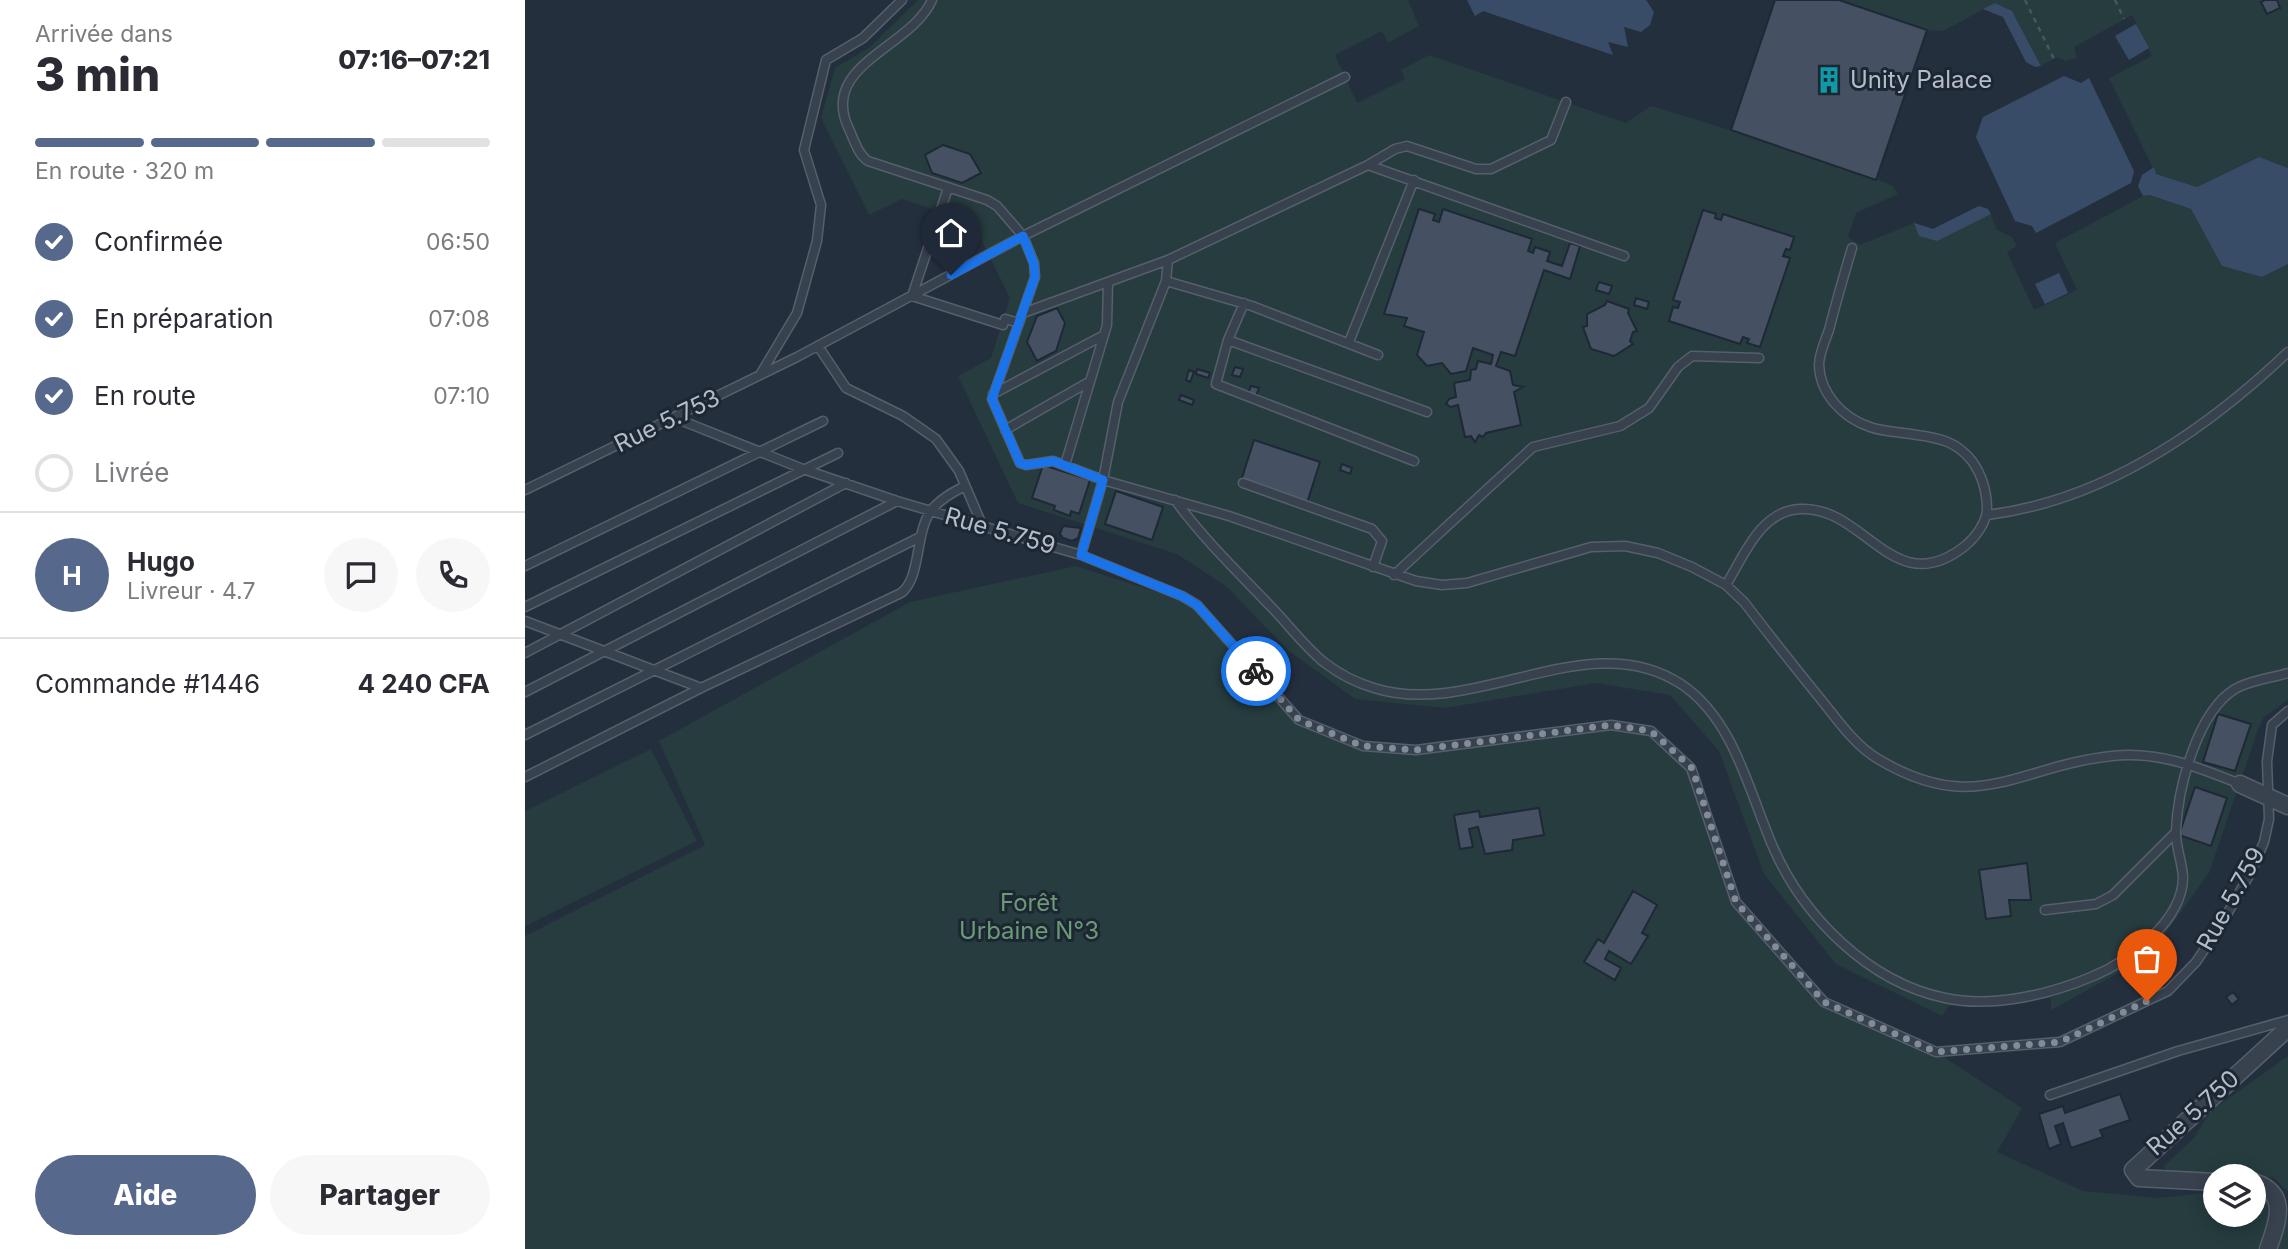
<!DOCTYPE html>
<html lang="fr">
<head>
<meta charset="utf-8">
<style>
	:root { --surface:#fff; --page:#f7f7f7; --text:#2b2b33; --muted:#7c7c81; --line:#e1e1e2; --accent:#56698c }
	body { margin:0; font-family:Inter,sans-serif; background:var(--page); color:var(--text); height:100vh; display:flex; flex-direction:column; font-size:26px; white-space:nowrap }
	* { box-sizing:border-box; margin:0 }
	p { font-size:23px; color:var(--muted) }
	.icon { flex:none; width:38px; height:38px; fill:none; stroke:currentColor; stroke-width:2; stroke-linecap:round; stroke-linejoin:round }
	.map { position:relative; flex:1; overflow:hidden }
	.drawer { display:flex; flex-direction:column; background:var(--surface); width:525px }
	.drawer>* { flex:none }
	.fabs { position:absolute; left:1678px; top:1164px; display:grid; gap:14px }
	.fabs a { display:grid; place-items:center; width:63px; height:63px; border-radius:50%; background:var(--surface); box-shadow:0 4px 18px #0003; font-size:35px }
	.pin { position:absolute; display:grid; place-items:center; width:60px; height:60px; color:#fff; margin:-72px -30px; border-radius:50% 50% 50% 0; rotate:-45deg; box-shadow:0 0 7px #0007 }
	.pin .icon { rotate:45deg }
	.courier { position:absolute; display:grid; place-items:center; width:70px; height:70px; margin:-35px; border:5px solid #1a73e8; border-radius:50%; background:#fff; color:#222; box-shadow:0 2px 9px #0007 }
	.headline em { font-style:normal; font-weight:800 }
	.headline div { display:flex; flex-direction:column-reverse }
	.headline { display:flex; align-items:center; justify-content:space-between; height:119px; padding:0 35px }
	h1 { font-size:46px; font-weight:800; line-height:52px }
	.bar { display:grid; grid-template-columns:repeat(4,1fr); gap:10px 7px; align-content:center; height:84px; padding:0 35px }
	.bar i { height:9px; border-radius:5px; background:var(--line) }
	.bar .current { background:var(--accent) }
	.bar p { grid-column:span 4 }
	.line { display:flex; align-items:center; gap:18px; padding:0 35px; border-top:2px solid var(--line) }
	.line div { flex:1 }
	.round { display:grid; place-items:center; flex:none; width:74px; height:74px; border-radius:37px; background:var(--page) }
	ol { padding:0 35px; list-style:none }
	li { display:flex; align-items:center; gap:21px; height:77px }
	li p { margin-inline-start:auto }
	li .icon { padding:7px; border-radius:50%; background:var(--accent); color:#fff; stroke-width:4 }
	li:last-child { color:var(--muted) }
	li i { width:38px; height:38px; border:4px solid var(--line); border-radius:50% }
	.action { display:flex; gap:14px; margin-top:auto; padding:14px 35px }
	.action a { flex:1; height:80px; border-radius:42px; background:var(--accent); color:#fff; font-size:28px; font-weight:800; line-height:80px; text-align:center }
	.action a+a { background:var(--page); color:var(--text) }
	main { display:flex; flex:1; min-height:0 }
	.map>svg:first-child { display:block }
	.green { fill:#263c3f }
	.water { fill:#394c67 }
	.building { fill:#455162; stroke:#1f2835; stroke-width:2 }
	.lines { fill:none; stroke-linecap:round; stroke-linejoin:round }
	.lane-casing { stroke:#565f6c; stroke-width:11 }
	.street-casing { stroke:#565f6c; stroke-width:19 }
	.path { stroke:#44595c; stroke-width:2.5; stroke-dasharray:5 5; stroke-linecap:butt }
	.lane { stroke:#38414e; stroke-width:8 }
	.street { stroke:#38414e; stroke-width:16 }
	.done { stroke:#828b98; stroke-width:7; stroke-dasharray:0 12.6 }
	.route { stroke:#1a73e8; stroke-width:9 }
	.labels { text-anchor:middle; stroke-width:6; stroke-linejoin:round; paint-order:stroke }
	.poi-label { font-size:24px; fill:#b4bcc9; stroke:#1d2633; text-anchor:start }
	.street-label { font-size:24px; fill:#b4bcc9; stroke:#1d2633 }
	.park-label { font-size:24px; fill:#6b9a76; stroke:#1d2633 }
</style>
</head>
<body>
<main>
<section class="drawer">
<div class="headline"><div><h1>3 min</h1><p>Arrivée dans</p></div><em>07:16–07:21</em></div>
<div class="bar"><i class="current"></i><i class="current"></i><i class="current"></i><i></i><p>En route · 320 m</p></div>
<ol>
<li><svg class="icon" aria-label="check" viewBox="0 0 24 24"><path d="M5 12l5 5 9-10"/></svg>Confirmée<p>06:50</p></li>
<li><svg class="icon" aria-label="check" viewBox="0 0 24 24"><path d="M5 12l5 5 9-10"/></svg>En préparation<p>07:08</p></li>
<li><svg class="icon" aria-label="check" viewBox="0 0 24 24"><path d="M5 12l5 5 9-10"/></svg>En route<p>07:10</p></li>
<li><i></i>Livrée</li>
</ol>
<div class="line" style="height:126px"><b class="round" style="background:var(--accent);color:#fff">H</b><div><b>Hugo</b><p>Livreur · 4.7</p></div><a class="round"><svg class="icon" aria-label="chat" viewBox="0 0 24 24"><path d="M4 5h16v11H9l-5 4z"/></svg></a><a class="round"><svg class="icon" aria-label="phone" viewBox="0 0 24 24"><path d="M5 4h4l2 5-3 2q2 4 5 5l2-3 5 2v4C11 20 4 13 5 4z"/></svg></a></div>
<div class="line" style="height:91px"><div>Commande #1446</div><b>4 240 CFA</b></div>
<div class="action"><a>Aide</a><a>Partager</a></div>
</section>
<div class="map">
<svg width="1763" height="1249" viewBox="0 0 1763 1249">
	<rect width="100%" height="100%" fill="#242f3e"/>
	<path class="green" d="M 393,0 L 883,0 L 894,26 L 863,43 L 857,31 L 810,55 L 832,103 L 880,79 L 876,70 L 904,55 L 1101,123 L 1126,106 L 1205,130 L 1250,0 L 1763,0 L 1763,168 L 1733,157 L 1672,187 L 1631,174 L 1584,78 L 1627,56 L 1607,15 L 1549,47 L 1552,58 L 1541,61 L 1532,57 L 1516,66 L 1487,11 L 1470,3 L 1418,31 L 1402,30 L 1351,179 L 1368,186 L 1373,194 L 1331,213 L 1323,237 L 1335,245 L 1389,223 L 1408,229 L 1454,206 L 1463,209 L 1472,230 L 1487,237 L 1492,246 L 1482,252 L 1509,310 L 1552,290 L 1530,243 L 1618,196 L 1625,195 L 1666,209 L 1697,266 L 1737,277 L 1763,264 L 1763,700 L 1739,717 L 1734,727 L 1684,873 L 1624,956 L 1526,1010 L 1526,998 L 1423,1006 L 1417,1016 L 1311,964 L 1239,874 L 1194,751 L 1145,695 L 1071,683 L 920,708 L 830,699 L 764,651 L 701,586 L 652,554 L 493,503 L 433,376 L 466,358 L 485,298 L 448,223 L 377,199 L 344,215 L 296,118 L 310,68 L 345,47 Z
		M 551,566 L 672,605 L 774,720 L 838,746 L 891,750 L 1086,725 L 1126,731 L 1166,768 L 1211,902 L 1299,1002 L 1411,1052 L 1497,1108 L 1472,1152 L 1558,1191 L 1633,1198 L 1690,1192 L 1690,1214 L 1729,1214 L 1729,1189 L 1739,1192 L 1747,1203 L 1746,1218 L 1736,1249 L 0,1249 L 0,936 L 180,845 L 134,741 L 385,602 Z
		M 126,749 L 172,841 L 0,926 L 0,811 Z
		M 1763,1056 L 1763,1192 L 1748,1177 L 1643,1176 L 1639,1166 L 1668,1139 L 1686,1111 Z
		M 1763,1217 L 1763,1249 L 1751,1249 Z"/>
	<path class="water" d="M 942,0 L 1121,0 L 1129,12 L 1125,25 L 1116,32 L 1099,27 L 1103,47 L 1083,42 L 1088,55 L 958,11 L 950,16 Z
		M 1470,3 L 1487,11 L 1516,66 L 1510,67 L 1501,62 L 1478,17 L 1458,9 Z
		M 1611,24 L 1624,48 L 1604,60 L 1590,36 Z
		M 1539,76 L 1556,83 L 1564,78 L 1609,171 L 1606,183 L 1511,233 L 1507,226 L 1490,221 L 1451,137 L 1458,117 Z
		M 1734,157 L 1763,168 L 1763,264 L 1737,277 L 1697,266 L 1666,209 L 1625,195 L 1618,196 L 1613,186 L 1617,175 L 1629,167 L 1631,174 L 1672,187 Z
		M 1454,206 L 1463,209 L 1466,214 L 1412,241 L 1394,236 L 1389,223 L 1408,229 Z
		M 1534,273 L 1543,293 L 1520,304 L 1510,284 Z"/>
	<path class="building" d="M 1250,0 L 1314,0 L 1402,30 L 1351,180 L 1206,130 Z
		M 1740,0 L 1752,0 L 1755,8 L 1742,14 L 1736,2 Z
		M 418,145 L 445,154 L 456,173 L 437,183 L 407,173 L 400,155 Z
		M 894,209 L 910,214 L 908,220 L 914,222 L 918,209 L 1007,239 L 1003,251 L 1008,253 L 1010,247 L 1025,252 L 1022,261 L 1037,266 L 1045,243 L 1055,246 L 1045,279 L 1019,270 L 990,356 L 976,352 L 971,366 L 985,371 L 988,385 L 998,387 L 989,392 L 996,425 L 961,433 L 958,437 L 954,435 L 950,442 L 946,436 L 940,437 L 933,405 L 926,407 L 921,404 L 924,399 L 931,397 L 929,383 L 945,380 L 946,370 L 951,369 L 953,361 L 966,364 L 968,355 L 948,348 L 941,371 L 926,374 L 917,363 L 902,366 L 892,355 L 899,332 L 879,326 L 882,318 L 859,314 Z
		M 1178,210 L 1191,214 L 1190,218 L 1196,220 L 1198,214 L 1269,237 L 1265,250 L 1261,249 L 1258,256 L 1265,258 L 1235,347 L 1222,343 L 1224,339 L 1218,337 L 1215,344 L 1144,321 L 1148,307 L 1153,308 L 1155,302 L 1148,300 Z
		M 1074,282 L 1087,286 L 1084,294 L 1071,290 Z
		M 1111,298 L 1124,302 L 1122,309 L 1109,305 Z
		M 1082,301 L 1104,309 L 1103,313 L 1112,331 L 1108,332 L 1105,341 L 1108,344 L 1089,356 L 1066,349 L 1058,327 L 1062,326 L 1062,314 L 1080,305 Z
		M 532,308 L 540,323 L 531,351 L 512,361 L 502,342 L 512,316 Z
		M 710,367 L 718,369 L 715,377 L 707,375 Z
		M 672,369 L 685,373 L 683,378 L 671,374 Z
		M 664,370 L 669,372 L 665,382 L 661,380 Z
		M 726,386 L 734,388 L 730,399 L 722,396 Z
		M 656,395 L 669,400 L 667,405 L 654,400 Z
		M 729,440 L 795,462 L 782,503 L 716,481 Z
		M 817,464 L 827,468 L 825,474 L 815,470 Z
		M 518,465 L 565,480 L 554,514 L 546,511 L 545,516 L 529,510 L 530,506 L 507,498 Z
		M 591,491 L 638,507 L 627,540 L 580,524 Z
		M 538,526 L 556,528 L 553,538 L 547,541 L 538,538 L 535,534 Z
		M 1693,714 L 1726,724 L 1710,771 L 1678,762 Z
		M 1670,787 L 1702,798 L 1686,846 L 1654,835 Z
		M 1014,808 L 1019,835 L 988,840 L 987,850 L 960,854 L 953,827 L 944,829 L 948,847 L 935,849 L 929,815 L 954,811 L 955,817 Z
		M 1502,863 L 1506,900 L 1484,900 L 1486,916 L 1461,919 L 1454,870 Z
		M 1108,891 L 1132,905 L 1117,933 L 1123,936 L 1106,964 L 1084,951 L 1080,959 L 1096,968 L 1090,980 L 1059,962 L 1073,939 L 1079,943 Z
		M 1708,992 L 1714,999 L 1707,1005 L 1701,997 Z
		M 1595,1094 L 1605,1120 L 1575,1130 L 1578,1137 L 1546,1148 L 1538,1123 L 1530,1126 L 1536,1144 L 1524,1149 L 1514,1114 L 1538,1106 L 1540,1113 Z"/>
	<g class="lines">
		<defs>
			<path id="lane" d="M 407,0 C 386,48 293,65 324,129 C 329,140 333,154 343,161 L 462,200 L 472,206 L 498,236 L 509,263 L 510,277 L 494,323 L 480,319
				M 843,165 L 870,149 L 882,146 L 951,169 L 966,169 L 1026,140 L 1041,102
				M 423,188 L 387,296 L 478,325
				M 641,281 L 727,306 L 853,355
				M 719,303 L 703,340 L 691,384 L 889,461
				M 498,313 L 643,260 L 843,165 L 1099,256
				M 494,323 L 467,399 L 495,463 L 501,465 L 528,461 L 578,480 L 593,402 L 641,281 L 643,260
				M 703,340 L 902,412
				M 824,342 L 889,180
				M 293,346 L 321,388 L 378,416 L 411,439 L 434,471 L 458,527
				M 235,375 L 272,313 L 292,241 L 296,205 L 279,150 L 301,60 L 338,38 L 377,0
				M 468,394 L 579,335
				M 150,418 L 278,469 L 372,501 L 556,555 L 657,596 L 672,605 L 774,720 L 838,746 L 891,750 L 1086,725 L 1126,731 L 1166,768 L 1211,902 L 1299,1002 L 1411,1052 L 1535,1042 L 1643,991 L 1671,962 L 1697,923 L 1726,872 L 1739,842 L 1744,819 L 1742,761 L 1747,725 L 1763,711
				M 480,430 L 562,383
				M 540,465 L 582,325 L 583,282
				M 718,483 L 847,529 L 857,541 L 848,567
				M 0,490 L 272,357 L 498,236 L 820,77
				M 650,500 C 680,541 716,575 751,612 C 766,628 782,649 800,663 C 813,673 832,683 849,688 C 949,720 1063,623 1156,684 C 1209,719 1224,792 1248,847 C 1278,916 1343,982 1420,998 C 1467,1008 1523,995 1566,977 C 1603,962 1658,921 1658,877 C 1657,861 1650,845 1651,830 C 1653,788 1672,712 1710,689 C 1725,680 1747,678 1763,673
				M 1462,515 C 1578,501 1680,431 1763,352
				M 556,555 L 578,480 L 704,516 L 891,581 L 917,585 L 942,583 L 1066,547 L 1100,546 L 1133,553 L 1167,567 L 1201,585 L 1219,602 C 1245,636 1271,669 1298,702 C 1314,722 1330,745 1353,759 C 1452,818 1492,766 1587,756 C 1634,751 1673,767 1715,784
				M 0,566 L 298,421
				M 869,575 L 1008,447 L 1095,426 L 1124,408 L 1153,367 L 1167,356 L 1234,358
				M 1201,585 C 1219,556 1235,511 1275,509 C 1340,505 1368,603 1440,546 C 1450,538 1461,523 1462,510 C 1462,493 1457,475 1447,461 C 1432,442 1415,438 1392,435 C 1376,432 1359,432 1345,427 C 1318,418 1295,394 1294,365 C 1294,354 1300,341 1304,330 C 1311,302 1319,275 1327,248
				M 0,607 L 313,453
				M 0,621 L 176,688
				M 0,653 L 321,483
				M 0,692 L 372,501
				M 0,735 L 393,538
				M 0,777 L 176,688 L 376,593 C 396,578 390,535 405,512 C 413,500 428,492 440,486
				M 1520,910 L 1571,904 L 1588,895 L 1650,833
				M 1525,1095 L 1653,1051 L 1763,1020"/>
			<path id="street" d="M 1715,784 L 1763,806
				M 1690,1182 L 1614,1178 L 1608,1170 L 1763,1028
				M 1729,1182 C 1763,1193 1754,1219 1743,1249"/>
		</defs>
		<use href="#lane" class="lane-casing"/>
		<use href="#street" class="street-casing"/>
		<path class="path" d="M 1500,0 L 1529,59
			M 1590,0 L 1599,19"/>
		<use href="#lane" class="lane"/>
		<use href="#street" class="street"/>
	</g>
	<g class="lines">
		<path class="done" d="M 731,671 L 774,720 L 838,746 L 891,750 L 1086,725 L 1126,731 L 1167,768 L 1211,902 L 1264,962 L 1299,1002 L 1411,1052 L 1535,1042 L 1622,1001"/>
		<path class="route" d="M 426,275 L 498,236 L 509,264 L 510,277 L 467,399 L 495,463 L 501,465 L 528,461 L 578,480 L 556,555 L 657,596 L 672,605 L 731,671"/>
	</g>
	<defs>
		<symbol id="building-bare" viewBox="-9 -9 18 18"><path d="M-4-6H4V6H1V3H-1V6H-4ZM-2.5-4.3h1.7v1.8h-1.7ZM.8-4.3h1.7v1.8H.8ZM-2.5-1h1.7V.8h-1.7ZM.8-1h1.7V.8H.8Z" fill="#0f9aa8" stroke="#1d2633" stroke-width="2.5" paint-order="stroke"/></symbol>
	</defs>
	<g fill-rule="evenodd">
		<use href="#building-bare" x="1285" y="61" width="38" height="38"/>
	</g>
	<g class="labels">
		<g class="poi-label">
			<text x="1325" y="88">Unity Palace</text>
		</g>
		<g class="street-label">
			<text transform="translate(142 421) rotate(-26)" y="8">Rue 5.753</text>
			<text transform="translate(475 531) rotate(16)" y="8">Rue 5.759</text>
			<text transform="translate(1706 899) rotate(-61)" y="8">Rue 5.759</text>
			<text transform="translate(1668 1113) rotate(-42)" y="8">Rue 5.750</text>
		</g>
		<g class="park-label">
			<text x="504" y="911">Forêt<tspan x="504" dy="28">Urbaine N°3</tspan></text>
		</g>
	</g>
</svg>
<div class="fabs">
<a><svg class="icon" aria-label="layers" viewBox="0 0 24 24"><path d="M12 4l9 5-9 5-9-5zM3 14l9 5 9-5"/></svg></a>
</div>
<div class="pin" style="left:1622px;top:1001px;background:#ea580c"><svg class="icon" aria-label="bag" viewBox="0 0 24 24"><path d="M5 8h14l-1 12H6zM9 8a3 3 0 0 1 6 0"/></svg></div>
<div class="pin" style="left:426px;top:275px;background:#1f2937"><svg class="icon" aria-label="home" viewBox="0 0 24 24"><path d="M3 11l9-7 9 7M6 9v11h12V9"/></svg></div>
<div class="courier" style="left:731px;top:671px"><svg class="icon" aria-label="bike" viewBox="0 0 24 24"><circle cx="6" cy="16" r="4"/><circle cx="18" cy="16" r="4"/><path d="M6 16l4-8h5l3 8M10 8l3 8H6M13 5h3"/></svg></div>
</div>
</main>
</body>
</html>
